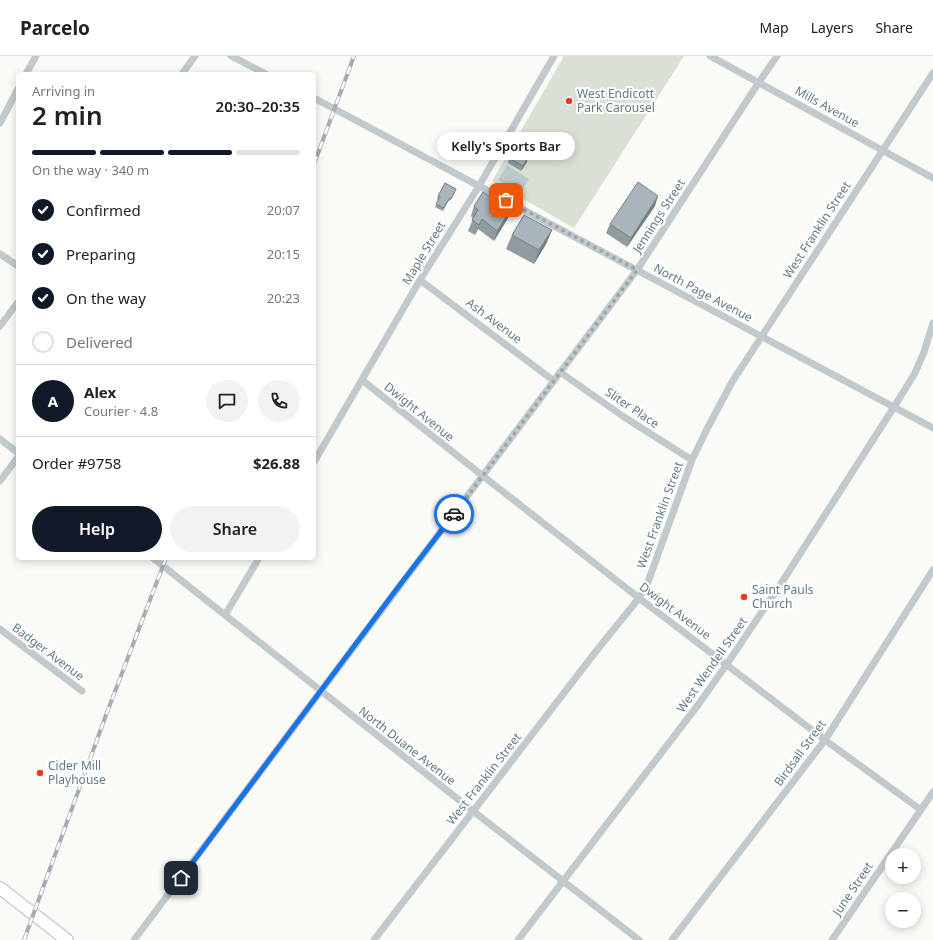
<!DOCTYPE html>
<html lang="en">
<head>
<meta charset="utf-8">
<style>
	:root { --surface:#fff; --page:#f2f2f2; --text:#222; --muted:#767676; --line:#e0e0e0; --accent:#111827 }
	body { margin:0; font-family:"Noto Sans",sans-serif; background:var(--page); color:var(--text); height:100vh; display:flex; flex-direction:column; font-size:15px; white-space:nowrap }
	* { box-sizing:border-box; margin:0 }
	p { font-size:13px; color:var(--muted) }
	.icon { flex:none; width:22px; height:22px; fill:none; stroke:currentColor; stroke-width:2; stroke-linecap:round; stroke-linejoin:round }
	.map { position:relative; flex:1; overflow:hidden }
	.drawer { position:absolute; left:16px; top:16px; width:300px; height:488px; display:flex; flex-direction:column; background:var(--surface); border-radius:6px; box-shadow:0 2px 10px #0003 }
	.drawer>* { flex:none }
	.fabs { position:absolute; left:885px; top:792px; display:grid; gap:8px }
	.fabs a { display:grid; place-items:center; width:36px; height:36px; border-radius:50%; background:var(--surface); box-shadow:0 2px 10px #0003; font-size:20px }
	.pin { position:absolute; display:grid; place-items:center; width:34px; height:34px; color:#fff; margin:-17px; border-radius:8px; box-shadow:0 2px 6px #0006 }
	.courier { position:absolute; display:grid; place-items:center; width:40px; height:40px; margin:-20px; border:3px solid #1a73e8; border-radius:50%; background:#fff; color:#222; box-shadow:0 1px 5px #0007 }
	.bubble { position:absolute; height:28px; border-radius:14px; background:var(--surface); box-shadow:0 2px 10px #0003; font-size:13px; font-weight:600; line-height:28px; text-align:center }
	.headline em { font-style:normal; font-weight:600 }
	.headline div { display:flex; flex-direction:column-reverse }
	.headline { display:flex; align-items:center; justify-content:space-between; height:68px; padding:0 16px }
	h1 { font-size:26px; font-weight:600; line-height:30px }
	.bar { display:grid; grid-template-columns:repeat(4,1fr); gap:6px 4px; align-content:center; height:48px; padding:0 16px }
	.bar i { height:5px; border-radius:3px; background:var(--line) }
	.bar .on { background:var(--accent) }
	.bar p { grid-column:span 4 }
	.line { display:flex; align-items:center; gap:10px; padding:0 16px; border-top:1px solid var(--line) }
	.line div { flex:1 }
	.round { display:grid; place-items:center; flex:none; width:42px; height:42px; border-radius:21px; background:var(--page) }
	ol { padding:0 16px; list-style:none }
	li { display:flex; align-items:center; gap:12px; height:44px }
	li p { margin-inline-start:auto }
	li .icon { padding:4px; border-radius:50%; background:var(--accent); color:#fff; stroke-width:4 }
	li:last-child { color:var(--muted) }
	li i { width:22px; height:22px; border:2px solid var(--line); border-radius:50% }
	.cta { display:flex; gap:8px; margin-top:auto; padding:8px 16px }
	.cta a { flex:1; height:46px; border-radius:24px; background:var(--accent); color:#fff; font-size:16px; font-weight:600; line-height:46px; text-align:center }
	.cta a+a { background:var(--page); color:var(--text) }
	header { display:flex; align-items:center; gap:24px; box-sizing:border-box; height:56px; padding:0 20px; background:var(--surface); border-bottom:1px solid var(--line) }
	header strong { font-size:19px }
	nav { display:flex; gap:22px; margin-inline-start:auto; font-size:14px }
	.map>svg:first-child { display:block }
	.green { fill:#dae0d6 }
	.water { fill:#b9cacc }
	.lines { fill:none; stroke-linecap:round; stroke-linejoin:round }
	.primary-casing { stroke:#b6bdc0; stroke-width:14 }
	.street { stroke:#c2c9cc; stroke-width:7 }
	.primary { stroke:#fff; stroke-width:12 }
	.rail-casing { stroke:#a3adb2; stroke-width:4 }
	.rail { stroke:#fff; stroke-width:2.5; stroke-dasharray:8; stroke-linecap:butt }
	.wall { fill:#919ca0 }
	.shaded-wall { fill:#767f82 }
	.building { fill:#a9b5ba; stroke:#767f82 }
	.done { stroke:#97a7ad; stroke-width:4; stroke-dasharray:0 7.2 }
	.route { stroke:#1a73e8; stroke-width:5 }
	.poi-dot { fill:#f3381e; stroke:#fff; stroke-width:1.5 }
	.labels { text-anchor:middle; stroke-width:4; stroke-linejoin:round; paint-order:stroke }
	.poi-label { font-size:12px; fill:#627a85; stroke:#fff; text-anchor:start }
	.street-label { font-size:12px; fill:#627a85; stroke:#fff }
</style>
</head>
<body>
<header>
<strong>Parcelo</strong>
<nav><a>Map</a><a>Layers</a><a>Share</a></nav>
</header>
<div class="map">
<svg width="933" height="884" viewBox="0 0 933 884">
	<rect width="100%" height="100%" fill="#fafaf7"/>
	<path class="green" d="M 564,0 L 684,0 L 574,172 L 492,125 Z"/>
	<path class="water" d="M 507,109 L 529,123 L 520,137 L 498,124 Z"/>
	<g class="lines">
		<defs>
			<path id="primary" d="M 0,832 L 67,884"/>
		</defs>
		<use href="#primary" class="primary-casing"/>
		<path class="street" d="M 231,0 L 266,18
			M 710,0 L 933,122
			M 26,18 L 36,0
			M 182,18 L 195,0
			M 314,42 L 933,372
			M 0,67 L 18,33
			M 0,198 L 18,210
			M 420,224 L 554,325
			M 0,270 L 18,246
			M 560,316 L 624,361 L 692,404
			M 362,324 L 483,420 L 639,542 L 825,684 L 921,754
			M 0,383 L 18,397
			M 314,406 L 420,224 L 479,130 L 554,0
			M 0,425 L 18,401
			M 153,502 L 473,755 L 639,884
			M 225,559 L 259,502
			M 0,573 L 82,635
			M 134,884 L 637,214 L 759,26 L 777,0
			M 374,884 L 597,594 L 639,542 L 648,526 L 692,404 L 707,373 L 732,326 L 933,17
			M 518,884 L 698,649 L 727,608 L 782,526 L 894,351 L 915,317 L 924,296 L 933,267
			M 672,884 L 825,684 L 933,514
			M 832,884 L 933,736"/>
		<use href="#primary" class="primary"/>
		<defs>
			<path id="rail" d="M 314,108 L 354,0
				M 24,884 L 106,659 L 166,502"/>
		</defs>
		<use href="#rail" class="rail-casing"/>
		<use href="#rail" class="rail"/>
	</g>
	<path class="wall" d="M 509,102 L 527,106 L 521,115 L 508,107 Z
		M 455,136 L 450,145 L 449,144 L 443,155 L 435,151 L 439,144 L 437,143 L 438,140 Z
		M 474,150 L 508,162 L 494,185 L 478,173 L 475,179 L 468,175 L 473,163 L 471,160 Z
		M 655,150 L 627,191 L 606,177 L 610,168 Z
		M 552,174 L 546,188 L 534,208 L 506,193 L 512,179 Z"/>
	<path class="shaded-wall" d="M 528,101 L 527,106 L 521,115 L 523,110 Z
		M 658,140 L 655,150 L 627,191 L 631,182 Z
		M 512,152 L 508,162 L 494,185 L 497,175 Z
		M 482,163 L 478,173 L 475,179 L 479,169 Z
		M 552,174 L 546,188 L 534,208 L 539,194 Z"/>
	<path class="building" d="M 515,93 L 528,101 L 523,110 L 509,102 Z
		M 638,126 L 658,140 L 631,182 L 610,168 Z
		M 445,127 L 456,133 L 451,143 L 450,142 L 443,152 L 436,148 L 440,141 L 438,140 Z
		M 483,136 L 496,145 L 496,143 L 512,152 L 497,175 L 482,163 L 479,169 L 472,164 L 478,154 L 474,150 Z
		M 524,159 L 552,174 L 539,194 L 512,179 Z"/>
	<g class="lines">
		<path class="done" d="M 454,458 L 637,214 L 506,144"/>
		<path class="route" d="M 181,822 L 396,534 L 454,458"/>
	</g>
	<g class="poi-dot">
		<circle cx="569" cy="45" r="4"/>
		<circle cx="744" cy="541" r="4"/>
		<circle cx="40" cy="717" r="4"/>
	</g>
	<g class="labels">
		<g class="poi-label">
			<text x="577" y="42">West Endicott<tspan x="577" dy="14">Park Carousel</tspan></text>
			<text x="752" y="538">Saint Pauls<tspan x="752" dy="14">Church</tspan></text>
			<text x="48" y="714">Cider Mill<tspan x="48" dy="14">Playhouse</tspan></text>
		</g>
		<g class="street-label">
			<text transform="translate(827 51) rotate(29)" y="4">Mills Avenue</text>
			<text transform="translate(659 160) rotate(-57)" y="4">Jennings Street</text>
			<text transform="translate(817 174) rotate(-57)" y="4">West Franklin Street</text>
			<text transform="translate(424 197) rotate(-59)" y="4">Maple Street</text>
			<text transform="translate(703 237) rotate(28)" y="4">North Page Avenue</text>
			<text transform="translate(494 265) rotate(37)" y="4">Ash Avenue</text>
			<text transform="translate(632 352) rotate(34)" y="4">Sliter Place</text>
			<text transform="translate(419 356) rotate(39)" y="4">Dwight Avenue</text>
			<text transform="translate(660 459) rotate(-70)" y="4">West Franklin Street</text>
			<text transform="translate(675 555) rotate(37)" y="4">Dwight Avenue</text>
			<text transform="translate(48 596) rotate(37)" y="4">Badger Avenue</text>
			<text transform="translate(712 609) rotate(-55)" y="4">West Wendell Street</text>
			<text transform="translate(407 690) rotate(38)" y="4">North Duane Avenue</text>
			<text transform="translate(800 697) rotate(-54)" y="4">Birdsall Street</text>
			<text transform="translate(484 723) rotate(-52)" y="4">West Franklin Street</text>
			<text transform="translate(853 833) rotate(-56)" y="4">June Street</text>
		</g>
	</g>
</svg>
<div class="fabs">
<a>+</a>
<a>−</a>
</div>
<div class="pin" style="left:506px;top:144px;background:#ea580c"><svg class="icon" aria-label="bag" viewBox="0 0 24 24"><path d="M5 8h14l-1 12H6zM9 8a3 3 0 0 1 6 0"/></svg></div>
<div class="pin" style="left:181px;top:822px;background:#1f2937"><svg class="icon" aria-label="home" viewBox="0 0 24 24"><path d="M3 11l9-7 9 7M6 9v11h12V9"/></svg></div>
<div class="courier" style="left:454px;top:458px"><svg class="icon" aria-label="car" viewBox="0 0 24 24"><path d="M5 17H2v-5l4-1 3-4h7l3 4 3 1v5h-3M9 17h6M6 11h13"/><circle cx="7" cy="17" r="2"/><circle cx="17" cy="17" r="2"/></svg></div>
<div class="bubble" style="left:437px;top:76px;width:138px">Kelly's Sports Bar</div>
<section class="drawer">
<div class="headline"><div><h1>2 min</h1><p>Arriving in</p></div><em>20:30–20:35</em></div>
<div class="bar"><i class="on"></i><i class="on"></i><i class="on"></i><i></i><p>On the way · 340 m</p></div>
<ol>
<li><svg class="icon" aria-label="check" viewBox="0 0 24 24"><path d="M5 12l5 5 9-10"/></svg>Confirmed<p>20:07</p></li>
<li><svg class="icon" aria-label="check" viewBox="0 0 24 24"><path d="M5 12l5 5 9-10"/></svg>Preparing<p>20:15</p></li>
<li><svg class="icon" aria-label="check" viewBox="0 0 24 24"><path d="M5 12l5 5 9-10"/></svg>On the way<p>20:23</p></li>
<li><i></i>Delivered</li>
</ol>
<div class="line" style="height:72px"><b class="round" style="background:var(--accent);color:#fff">A</b><div><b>Alex</b><p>Courier · 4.8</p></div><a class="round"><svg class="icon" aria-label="chat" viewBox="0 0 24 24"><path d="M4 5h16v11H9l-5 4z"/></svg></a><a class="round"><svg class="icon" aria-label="phone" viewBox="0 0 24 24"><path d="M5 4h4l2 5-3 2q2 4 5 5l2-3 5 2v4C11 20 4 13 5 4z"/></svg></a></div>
<div class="line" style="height:52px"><div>Order #9758</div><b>$26.88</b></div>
<div class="cta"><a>Help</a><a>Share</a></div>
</section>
</div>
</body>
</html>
